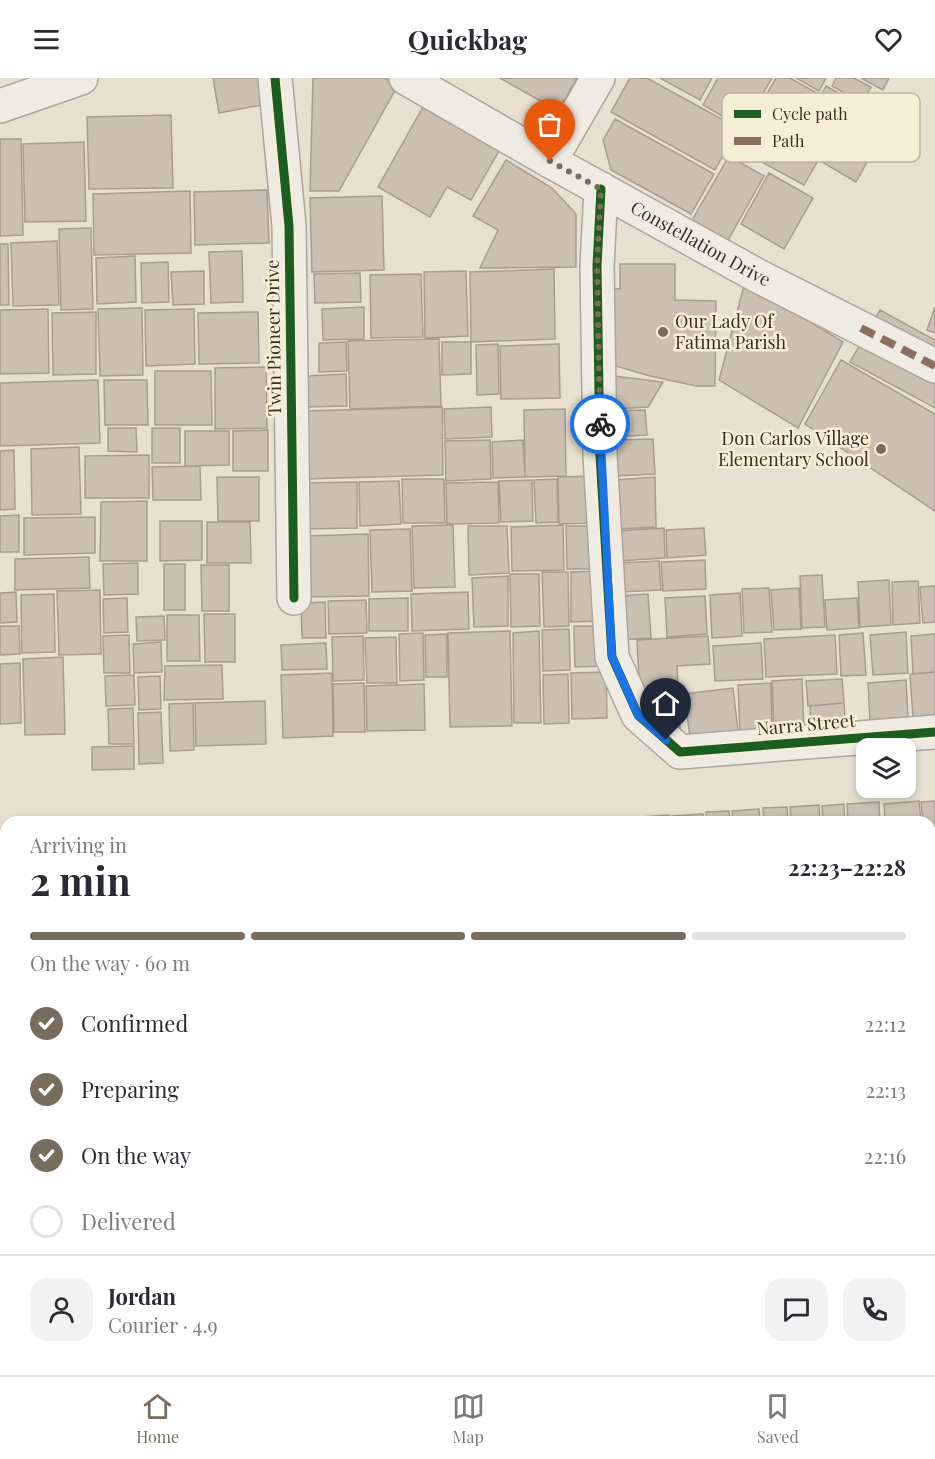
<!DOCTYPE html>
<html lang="en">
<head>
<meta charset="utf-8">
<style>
	:root { --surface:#fff; --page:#f2f2f3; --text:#2b2b33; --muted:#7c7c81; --line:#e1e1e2; --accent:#786c5e }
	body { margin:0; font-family:"Playfair Display",serif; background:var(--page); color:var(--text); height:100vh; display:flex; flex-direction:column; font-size:22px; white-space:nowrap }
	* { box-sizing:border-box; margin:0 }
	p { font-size:20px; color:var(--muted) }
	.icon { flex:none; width:33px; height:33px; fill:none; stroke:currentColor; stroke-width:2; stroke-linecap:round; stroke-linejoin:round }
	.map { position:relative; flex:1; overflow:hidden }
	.details { position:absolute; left:0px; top:738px; width:936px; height:560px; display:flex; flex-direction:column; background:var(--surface); border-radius:18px 18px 0 0; box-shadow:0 3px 9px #0003 }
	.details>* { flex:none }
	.buttons { position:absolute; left:856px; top:660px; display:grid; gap:12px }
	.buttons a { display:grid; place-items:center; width:60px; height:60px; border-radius:12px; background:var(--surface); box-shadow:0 3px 9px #0003; font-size:30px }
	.pin { position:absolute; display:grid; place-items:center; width:51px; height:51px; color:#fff; margin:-62px -26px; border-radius:50% 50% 50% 0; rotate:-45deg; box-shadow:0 0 6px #0007 }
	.pin .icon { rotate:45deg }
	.courier { position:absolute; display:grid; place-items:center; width:60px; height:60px; margin:-30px; border:4px solid #1a73e8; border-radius:50%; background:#fff; color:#222; box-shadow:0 2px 8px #0007 }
	.head em { font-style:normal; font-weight:700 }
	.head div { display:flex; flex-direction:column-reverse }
	.head { display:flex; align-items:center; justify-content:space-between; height:102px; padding:0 30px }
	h1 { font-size:39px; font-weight:700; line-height:45px }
	.bar { display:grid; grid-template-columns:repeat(4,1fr); gap:9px 6px; align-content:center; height:72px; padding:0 30px }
	.bar i { height:8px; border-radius:4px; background:var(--line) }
	.bar .selected { background:var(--accent) }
	.bar p { grid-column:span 4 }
	.line { display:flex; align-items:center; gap:15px; padding:0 30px; border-top:2px solid var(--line) }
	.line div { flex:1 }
	.round { display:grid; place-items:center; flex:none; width:63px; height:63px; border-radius:18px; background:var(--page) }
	ol { padding:0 30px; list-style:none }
	li { display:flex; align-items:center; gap:18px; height:66px }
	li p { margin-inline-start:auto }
	li .icon { padding:6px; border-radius:50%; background:var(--accent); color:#fff; stroke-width:4 }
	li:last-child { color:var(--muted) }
	li i { width:33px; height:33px; border:3px solid var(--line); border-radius:50% }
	header { display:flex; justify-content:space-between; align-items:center; height:78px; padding:0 30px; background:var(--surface); font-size:27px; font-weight:700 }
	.dock { display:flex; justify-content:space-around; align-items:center; height:84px; border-top:2px solid var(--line); background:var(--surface); font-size:16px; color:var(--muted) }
	.dock a { display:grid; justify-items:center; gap:3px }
	.dock .selected { color:var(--accent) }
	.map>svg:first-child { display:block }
	.cemetery { fill:#d1d1b3 }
	.building { fill:#cbbfb2; stroke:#a89c90; stroke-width:1.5 }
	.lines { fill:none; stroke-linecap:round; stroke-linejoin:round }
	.lane-casing { stroke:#ada599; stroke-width:24 }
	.street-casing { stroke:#ada599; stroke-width:36 }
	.lane { stroke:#efebe3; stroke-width:21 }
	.street { stroke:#efebe3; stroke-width:33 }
	.quiet { stroke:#8d6e63; stroke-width:8; stroke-dasharray:15 8; stroke-linecap:butt }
	.cycleway-casing { stroke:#f7eed8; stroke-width:13 }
	.cycleway { stroke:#1b5e20; stroke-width:9 }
	.done { stroke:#786c5e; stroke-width:6; stroke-dasharray:0 10.8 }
	.route { stroke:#1a73e8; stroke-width:8 }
	.poi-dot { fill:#786c5e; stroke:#f7eed8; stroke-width:2 }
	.labels { text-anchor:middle; stroke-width:5; stroke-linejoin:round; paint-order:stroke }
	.street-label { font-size:18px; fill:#3d2e20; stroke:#f7eed8 }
	.poi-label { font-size:18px; fill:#3d2e20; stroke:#f7eed8; text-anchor:start }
	.key { fill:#f7eed8; stroke:#bfb4a1; stroke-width:1.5 }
	.key-label { font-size:16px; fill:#3d2e20 }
</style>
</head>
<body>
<header><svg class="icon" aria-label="menu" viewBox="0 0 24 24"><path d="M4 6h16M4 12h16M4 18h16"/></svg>Quickbag<svg class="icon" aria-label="heart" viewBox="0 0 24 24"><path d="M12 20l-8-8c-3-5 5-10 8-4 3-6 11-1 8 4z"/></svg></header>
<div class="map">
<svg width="935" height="1297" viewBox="0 0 935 1297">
	<rect width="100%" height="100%" fill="#e7e0d1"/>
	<path class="cemetery" d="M 0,795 L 6,795 L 6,1292 L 447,1292 L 443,1297 L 0,1297 Z"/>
	<path class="building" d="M 213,0 L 262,0 L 267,26 L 219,35 Z
		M 313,0 L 385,0 L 398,7 L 339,113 L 310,113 Z
		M 500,0 L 577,0 L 558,33 Z
		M 630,0 L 647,0 L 738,50 L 715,92 L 611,34 Z
		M 660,0 L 712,0 L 700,22 Z
		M 718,0 L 772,0 L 743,50 L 703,27 Z
		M 776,0 L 790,0 L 817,15 L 804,38 L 766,17 Z
		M 796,0 L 826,0 L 819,13 Z
		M 836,0 L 854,0 L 871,9 L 862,25 L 832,8 Z
		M 861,0 L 889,0 L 883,12 Z
		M 826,8 L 863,29 L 849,54 L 812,34 Z
		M 767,22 L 832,58 L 804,107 L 738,71 Z
		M 423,29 L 499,73 L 471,122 L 447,109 L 430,139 L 378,109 Z
		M 171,37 L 173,110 L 89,111 L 87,39 Z
		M 615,41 L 714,96 L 691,136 L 611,92 L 603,62 Z
		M 840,51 L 875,70 L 856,104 L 822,84 Z
		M 0,61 L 21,61 L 23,157 L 0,158 Z
		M 84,64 L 86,143 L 25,144 L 23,66 Z
		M 729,78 L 764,98 L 727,164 L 691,144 Z
		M 506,82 L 552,110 L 576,136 L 576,189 L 480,190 L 498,152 L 473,138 Z
		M 769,95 L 813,120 L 784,171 L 741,146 Z
		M 267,112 L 269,165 L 195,167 L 194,114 Z
		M 190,113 L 191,175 L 94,177 L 93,116 Z
		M 382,118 L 384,192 L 312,194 L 310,120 Z
		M 91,150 L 93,231 L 61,232 L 59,151 Z
		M 57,163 L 59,227 L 13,228 L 11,165 Z
		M 0,166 L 8,166 L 9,227 L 0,227 Z
		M 242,173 L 243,224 L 211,225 L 209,174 Z
		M 135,178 L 136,224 L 97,226 L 96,180 Z
		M 168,184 L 169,224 L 142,225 L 141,185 Z
		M 620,186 L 675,186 L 675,222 L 716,223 L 715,308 L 696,308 L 650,298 L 609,286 L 610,210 L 620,211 Z
		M 554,191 L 555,261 L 471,264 L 470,194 Z
		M 204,193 L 204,226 L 173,227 L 171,194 Z
		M 466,193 L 468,258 L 425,260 L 424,194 Z
		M 360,195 L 361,224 L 315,225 L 314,196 Z
		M 421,196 L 423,259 L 371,260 L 370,197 Z
		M 745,204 L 843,264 L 798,350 L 719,302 Z
		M 364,229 L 364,261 L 323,262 L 322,231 Z
		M 935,229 L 935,255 L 927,252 Z
		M 142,230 L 143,297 L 100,298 L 98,231 Z
		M 48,231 L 49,295 L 0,296 L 0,232 Z
		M 194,231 L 195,286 L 146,288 L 145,232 Z
		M 880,232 L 935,262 L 935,330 L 850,284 Z
		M 96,234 L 96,296 L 53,297 L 52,235 Z
		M 258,234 L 259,285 L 199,286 L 198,235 Z
		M 439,261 L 441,328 L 350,331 L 348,263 Z
		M 346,264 L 347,293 L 319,294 L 319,265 Z
		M 442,264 L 471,264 L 471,296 L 442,297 Z
		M 498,266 L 499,316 L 477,317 L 476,267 Z
		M 559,266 L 560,320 L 501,321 L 500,268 Z
		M 841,282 L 935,336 L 935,433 L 805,346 Z
		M 266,289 L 267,350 L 215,351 L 215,290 Z
		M 155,293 L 211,293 L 212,347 L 155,347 Z
		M 346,296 L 347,328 L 306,329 L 305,298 Z
		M 614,298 L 663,304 L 648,329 L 616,331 Z
		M 98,302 L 100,365 L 0,368 L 0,305 Z
		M 104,302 L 147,302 L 148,347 L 105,347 Z
		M 442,329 L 443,397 L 306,401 L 304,333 Z
		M 491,329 L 492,359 L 445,361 L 444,331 Z
		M 565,331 L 566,398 L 525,399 L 524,332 Z
		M 645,332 L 647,357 L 613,359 L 612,333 Z
		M 108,350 L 136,350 L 137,374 L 108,373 Z
		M 152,350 L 180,350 L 180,385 L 152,385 Z
		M 268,352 L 268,393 L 233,393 L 233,353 Z
		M 185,353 L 229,353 L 229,387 L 185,388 Z
		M 653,361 L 655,396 L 617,398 L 615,362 Z
		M 490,362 L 491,401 L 446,403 L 445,363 Z
		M 523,362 L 525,399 L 493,400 L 492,364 Z
		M 79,369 L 81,436 L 32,437 L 31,371 Z
		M 14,372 L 15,431 L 0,432 L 0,373 Z
		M 149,377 L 149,420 L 85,420 L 85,378 Z
		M 200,388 L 201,422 L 153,422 L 152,389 Z
		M 595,398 L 596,445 L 559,446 L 558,399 Z
		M 217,399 L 259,399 L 259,443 L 218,443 Z
		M 655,399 L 656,449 L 618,451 L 616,402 Z
		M 402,401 L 444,401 L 445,445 L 403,445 Z
		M 557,401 L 558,444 L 536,445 L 534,402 Z
		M 532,402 L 533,443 L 501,444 L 499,403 Z
		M 399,403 L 401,446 L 360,448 L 359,404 Z
		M 357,404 L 357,450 L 307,451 L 305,405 Z
		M 498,404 L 499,445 L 447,446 L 446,405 Z
		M 147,423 L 147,483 L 100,483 L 101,424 Z
		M 19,437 L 19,474 L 0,474 L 0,438 Z
		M 95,439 L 95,475 L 24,477 L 24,440 Z
		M 160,443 L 202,443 L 202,482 L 160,483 Z
		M 207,444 L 250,444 L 251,485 L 207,485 Z
		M 453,447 L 455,509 L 414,510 L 412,448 Z
		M 563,447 L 564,492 L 512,493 L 511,449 Z
		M 468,448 L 507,448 L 509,495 L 469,497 Z
		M 566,448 L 595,448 L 596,491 L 567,491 Z
		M 664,450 L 665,480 L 618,483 L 616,453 Z
		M 704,450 L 706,477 L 667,480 L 666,452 Z
		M 410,451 L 412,513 L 372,514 L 370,452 Z
		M 368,456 L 369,518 L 306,519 L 305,458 Z
		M 89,479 L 90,510 L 15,512 L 15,481 Z
		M 705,482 L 706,511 L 663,513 L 661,484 Z
		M 659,483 L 661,512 L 619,514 L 617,485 Z
		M 138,485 L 138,516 L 104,517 L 103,486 Z
		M 164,486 L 185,486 L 185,532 L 164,532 Z
		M 201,487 L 229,487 L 229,533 L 202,533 Z
		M 598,493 L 599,543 L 571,544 L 571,494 Z
		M 542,494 L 568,494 L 569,548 L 544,549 Z
		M 510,496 L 539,496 L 540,548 L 511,549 Z
		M 822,497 L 825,549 L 802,550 L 800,498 Z
		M 508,498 L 508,548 L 474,549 L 472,500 Z
		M 889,502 L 891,547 L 860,549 L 858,504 Z
		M 918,503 L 920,545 L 893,547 L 892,504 Z
		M 935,508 L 935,544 L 923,545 L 920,509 Z
		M 769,510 L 772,554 L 744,555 L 742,511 Z
		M 799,510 L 801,551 L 774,552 L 771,512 Z
		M 100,512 L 101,576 L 59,577 L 57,513 Z
		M 16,514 L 17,544 L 0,545 L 0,515 Z
		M 468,514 L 469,551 L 412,553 L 411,516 Z
		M 740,515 L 742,558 L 712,560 L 710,517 Z
		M 54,516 L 55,574 L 22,575 L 21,517 Z
		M 648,516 L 651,560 L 619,562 L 617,518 Z
		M 705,518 L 707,556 L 667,559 L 665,520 Z
		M 127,520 L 128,554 L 104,555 L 103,521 Z
		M 408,520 L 408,553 L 369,553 L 369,521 Z
		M 857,520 L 859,550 L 827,552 L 825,522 Z
		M 366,522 L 367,555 L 329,556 L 328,523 Z
		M 325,524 L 326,560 L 302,560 L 301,525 Z
		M 204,536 L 235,536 L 235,584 L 205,584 Z
		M 167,537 L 199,537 L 200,583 L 167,583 Z
		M 164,538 L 165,562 L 137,563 L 136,539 Z
		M 0,548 L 19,548 L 20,576 L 0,577 Z
		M 574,548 L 603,548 L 604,588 L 575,589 Z
		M 569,551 L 570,592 L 543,593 L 542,552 Z
		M 510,553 L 512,648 L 450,649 L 448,555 Z
		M 539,553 L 541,645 L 514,645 L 513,555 Z
		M 906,554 L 908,595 L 873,597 L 870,557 Z
		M 423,555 L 424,602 L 400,603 L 399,556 Z
		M 863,555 L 866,597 L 841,598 L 839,557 Z
		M 447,556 L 447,599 L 426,599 L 425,557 Z
		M 935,556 L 935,594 L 913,596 L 911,558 Z
		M 129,557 L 130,595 L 104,595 L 103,558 Z
		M 835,557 L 837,596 L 766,599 L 764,561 Z
		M 363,558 L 364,602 L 333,603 L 332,559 Z
		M 708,558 L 710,586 L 677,588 L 680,650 L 662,652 L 640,622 L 637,562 Z
		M 396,559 L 397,605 L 367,605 L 365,560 Z
		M 161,564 L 162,594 L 134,595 L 133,566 Z
		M 326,565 L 327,591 L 282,592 L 281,567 Z
		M 761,565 L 763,601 L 715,603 L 713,568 Z
		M 63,579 L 65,656 L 25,657 L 23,581 Z
		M 20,585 L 21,645 L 0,646 L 0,586 Z
		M 222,587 L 223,621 L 164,622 L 165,588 Z
		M 606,594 L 607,640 L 572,641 L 571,595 Z
		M 935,594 L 935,638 L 913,640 L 910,596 Z
		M 332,595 L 333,658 L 283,660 L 281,597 Z
		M 568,596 L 569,645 L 544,646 L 543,597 Z
		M 134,597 L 135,627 L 106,628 L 105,598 Z
		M 160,598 L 161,631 L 139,632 L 138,599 Z
		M 802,601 L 804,653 L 774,654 L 772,603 Z
		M 842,601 L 844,625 L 808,628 L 806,603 Z
		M 906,602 L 908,639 L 870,642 L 868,605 Z
		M 364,605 L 365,654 L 334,654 L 333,606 Z
		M 771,605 L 772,654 L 740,655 L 738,607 Z
		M 424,606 L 425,652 L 367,653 L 366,608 Z
		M 733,610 L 738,653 L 690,659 L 684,616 Z
		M 265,623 L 266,666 L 196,668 L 195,625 Z
		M 193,625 L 194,672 L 170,673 L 169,626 Z
		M 844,625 L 846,652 L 811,654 L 810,628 Z
		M 133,630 L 134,666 L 109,666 L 108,631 Z
		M 161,634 L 163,685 L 139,686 L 138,635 Z
		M 134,668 L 134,691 L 92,692 L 92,669 Z
		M 919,723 L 921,744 L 885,744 L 884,726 Z
		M 935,723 L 935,775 L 930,775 L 930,744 L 923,744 L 921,724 Z
		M 879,724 L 880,744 L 848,744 L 847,726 Z
		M 844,726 L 845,744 L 823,744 L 822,728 Z
		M 819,727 L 820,744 L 791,744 L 790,729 Z
		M 787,729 L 788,744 L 764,744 L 763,730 Z
		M 759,731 L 760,744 L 733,744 L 732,733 Z
		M 729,733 L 730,744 L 707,744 L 706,734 Z
		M 703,736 L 703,744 L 673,744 L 672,738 Z
		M 669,737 L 669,744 L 641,744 L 641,739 Z
		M 638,741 L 638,744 L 614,744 L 614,742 Z
		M 460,1292 L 587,1292 L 583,1297 L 457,1297 Z"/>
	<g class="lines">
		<defs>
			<path id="lane" d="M 625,1297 L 628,1292"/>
			<g id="street">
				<path d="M 275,0 L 289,148 L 294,520"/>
				<path id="s1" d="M 406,0 L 550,83 L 758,198 L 935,288"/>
				<path d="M 0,28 L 81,0"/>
				<path d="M 550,83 L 598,0"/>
				<path d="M 601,111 L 597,188 L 600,377 L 612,579 L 638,637 L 680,674 L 935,654"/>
				<path d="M 930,1124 L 935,1127"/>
			</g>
		</defs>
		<use href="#lane" class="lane-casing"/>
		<use href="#street" class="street-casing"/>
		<use href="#lane" class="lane"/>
		<use href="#street" class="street"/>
		<path class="quiet" d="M 861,250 L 935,288
			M 930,824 L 935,824
			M 930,1035 L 935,1026"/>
		<defs>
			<path id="cycleway" d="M 275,0 L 289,148 L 294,520
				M 601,111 L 597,188 L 600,377 L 612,579 L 638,637 L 680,674 L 935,654"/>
		</defs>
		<use href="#cycleway" class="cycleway-casing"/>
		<use href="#cycleway" class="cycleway"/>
	</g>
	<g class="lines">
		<path class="done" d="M 550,83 L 601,111 L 597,188 L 600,346"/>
		<path class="route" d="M 600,346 L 612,579 L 638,637 L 666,662"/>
	</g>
	<g class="poi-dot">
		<circle cx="663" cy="254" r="6"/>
		<circle cx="881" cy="371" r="6"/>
	</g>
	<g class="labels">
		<g class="street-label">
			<text dy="6" stroke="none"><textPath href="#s1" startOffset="338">Constellation Drive</textPath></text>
			<text transform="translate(274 260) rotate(-91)" y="6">Twin Pioneer Drive</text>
			<text transform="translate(806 647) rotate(-5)" y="6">Narra Street</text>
		</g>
		<g class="poi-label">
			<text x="675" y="250">Our Lady Of<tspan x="675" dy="21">Fatima Parish</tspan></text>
			<text x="869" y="367" text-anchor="end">Don Carlos Village<tspan x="869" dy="21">Elementary School</tspan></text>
		</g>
	</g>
	<rect x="722" y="15" width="198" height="69" rx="9" class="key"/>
	<rect x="734" y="32" width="27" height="8" fill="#1b5e20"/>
	<rect x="734" y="59" width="27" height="8" fill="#8d6e63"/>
	<g class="key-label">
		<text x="772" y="42">Cycle path</text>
		<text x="772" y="69">Path</text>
	</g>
</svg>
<div class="buttons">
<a><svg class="icon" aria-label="layers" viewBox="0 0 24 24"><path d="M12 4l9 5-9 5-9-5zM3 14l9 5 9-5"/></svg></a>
</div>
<div class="pin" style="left:550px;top:83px;background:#ea580c"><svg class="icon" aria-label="bag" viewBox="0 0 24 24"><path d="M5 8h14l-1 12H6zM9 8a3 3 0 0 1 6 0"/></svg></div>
<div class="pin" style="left:666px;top:662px;background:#1f2937"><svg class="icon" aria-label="home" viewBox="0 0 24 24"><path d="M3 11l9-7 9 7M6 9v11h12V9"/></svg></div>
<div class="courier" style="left:600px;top:346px"><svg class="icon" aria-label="bike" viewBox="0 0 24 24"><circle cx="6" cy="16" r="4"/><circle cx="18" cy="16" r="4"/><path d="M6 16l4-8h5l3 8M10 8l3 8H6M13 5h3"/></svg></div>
<section class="details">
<div class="head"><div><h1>2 min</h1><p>Arriving in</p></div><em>22:23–22:28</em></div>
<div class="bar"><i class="selected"></i><i class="selected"></i><i class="selected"></i><i></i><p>On the way · 60 m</p></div>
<ol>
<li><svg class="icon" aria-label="check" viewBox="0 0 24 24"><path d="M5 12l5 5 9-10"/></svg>Confirmed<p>22:12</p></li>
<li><svg class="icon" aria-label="check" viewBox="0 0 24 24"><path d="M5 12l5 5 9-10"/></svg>Preparing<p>22:13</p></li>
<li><svg class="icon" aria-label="check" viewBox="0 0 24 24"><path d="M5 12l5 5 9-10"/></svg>On the way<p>22:16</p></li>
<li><i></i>Delivered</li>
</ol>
<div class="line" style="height:108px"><a class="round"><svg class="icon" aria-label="person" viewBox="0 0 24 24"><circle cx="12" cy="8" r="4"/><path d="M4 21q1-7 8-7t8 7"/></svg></a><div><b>Jordan</b><p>Courier · 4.9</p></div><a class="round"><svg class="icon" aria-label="chat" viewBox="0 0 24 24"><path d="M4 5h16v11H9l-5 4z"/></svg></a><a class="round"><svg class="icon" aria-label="phone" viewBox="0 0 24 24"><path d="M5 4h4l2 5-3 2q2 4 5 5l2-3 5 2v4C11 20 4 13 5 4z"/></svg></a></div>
</section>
</div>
<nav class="dock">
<a class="selected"><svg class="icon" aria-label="home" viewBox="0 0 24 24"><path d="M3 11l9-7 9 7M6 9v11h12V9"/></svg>Home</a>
<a><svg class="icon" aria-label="map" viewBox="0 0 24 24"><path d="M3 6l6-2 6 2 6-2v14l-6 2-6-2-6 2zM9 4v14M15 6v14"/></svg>Map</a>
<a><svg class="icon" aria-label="saved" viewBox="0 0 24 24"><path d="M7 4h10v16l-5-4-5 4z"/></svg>Saved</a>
</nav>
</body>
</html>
